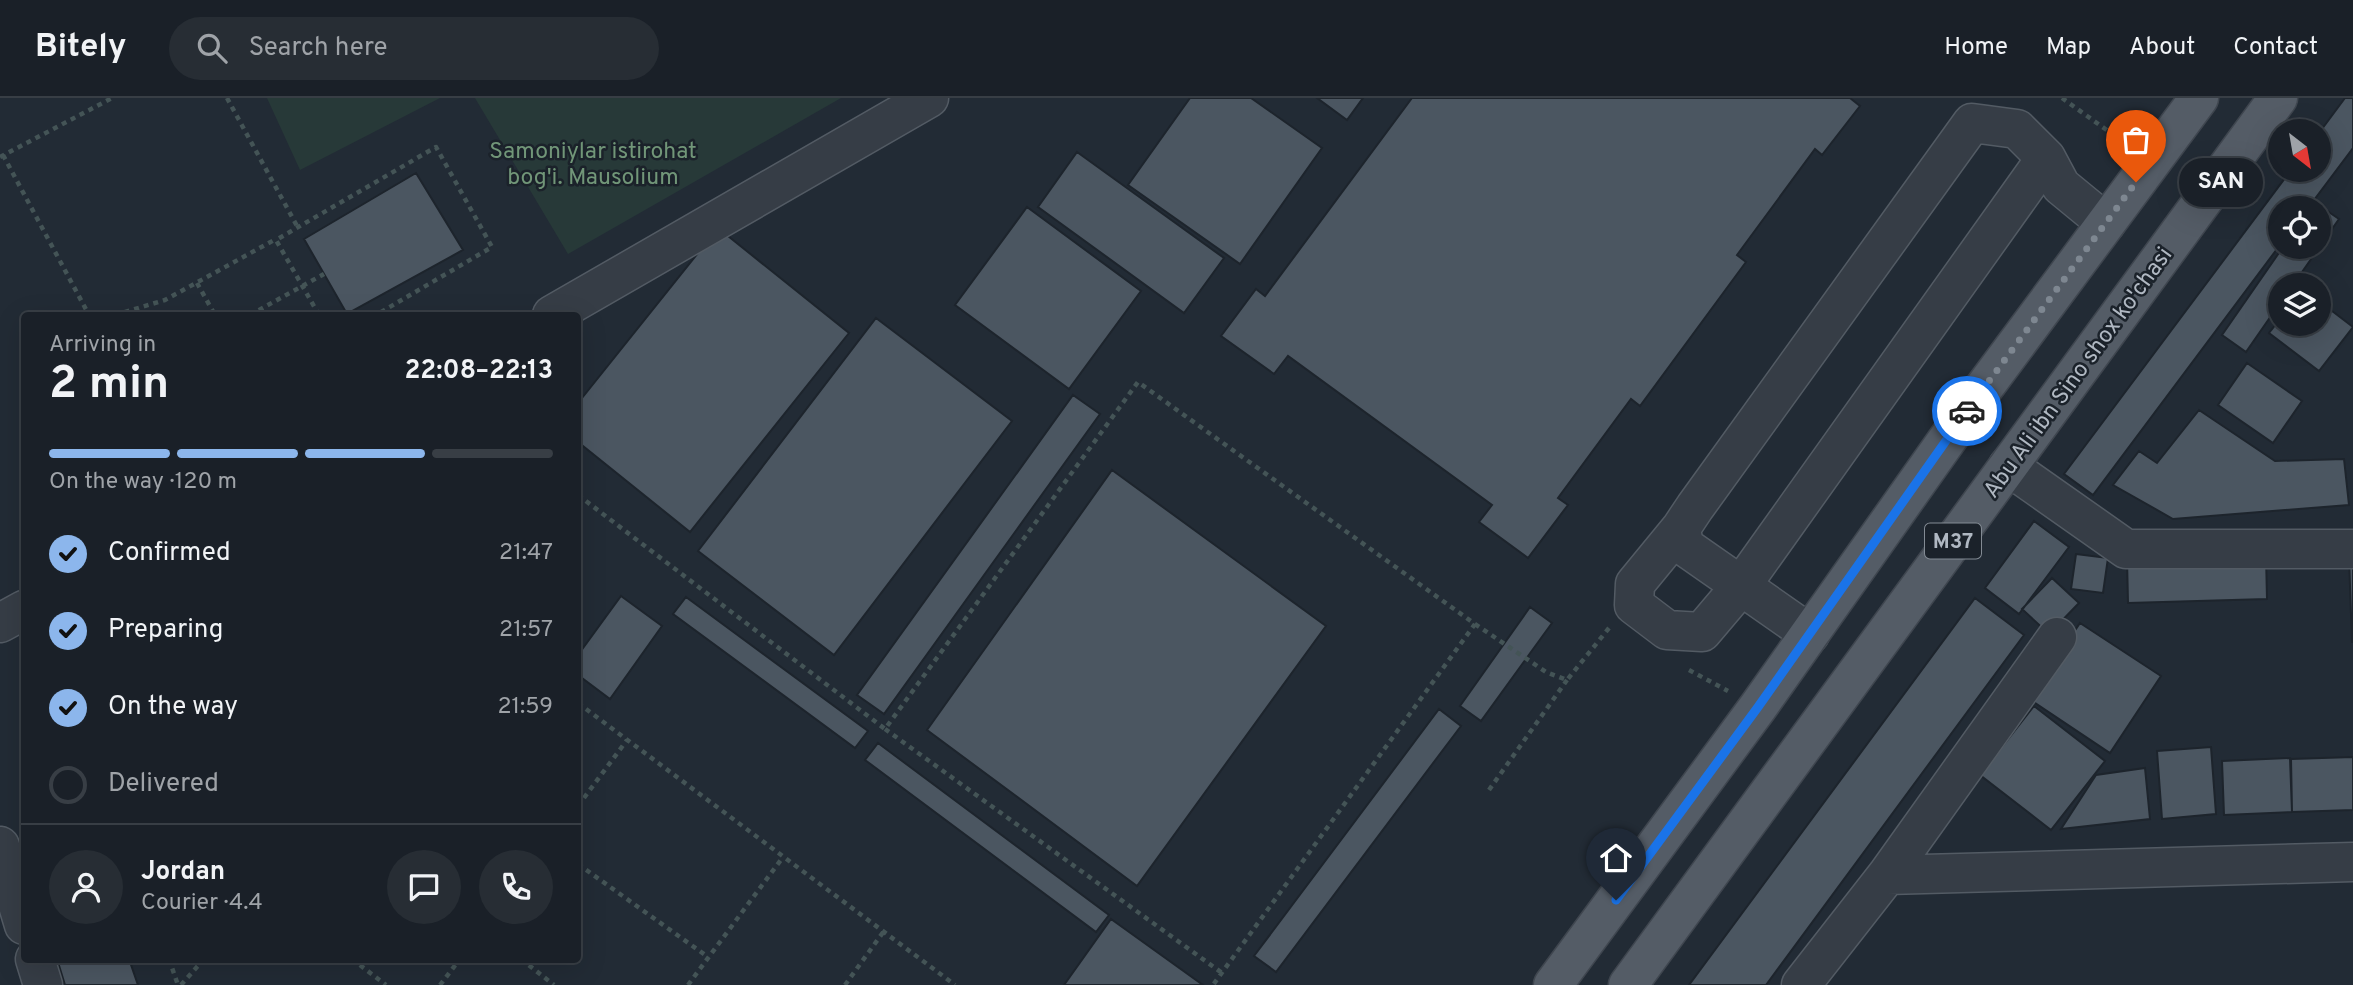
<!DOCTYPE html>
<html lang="en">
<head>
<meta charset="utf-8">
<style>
	:root { --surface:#1a2028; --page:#272d34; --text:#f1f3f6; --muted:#9fa3a8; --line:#383e45; --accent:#8cb6ec }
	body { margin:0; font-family:Overpass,sans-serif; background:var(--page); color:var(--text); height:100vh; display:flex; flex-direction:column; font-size:26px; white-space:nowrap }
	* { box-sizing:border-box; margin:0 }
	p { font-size:23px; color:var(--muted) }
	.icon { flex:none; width:38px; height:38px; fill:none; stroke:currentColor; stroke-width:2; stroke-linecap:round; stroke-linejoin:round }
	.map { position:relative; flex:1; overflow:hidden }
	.panel { position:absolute; left:21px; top:214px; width:560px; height:651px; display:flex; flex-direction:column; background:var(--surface); border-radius:7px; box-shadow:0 7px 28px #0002,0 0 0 2px var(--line) }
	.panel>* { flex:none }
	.needle { width:46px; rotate:149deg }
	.tools { position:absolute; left:2268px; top:21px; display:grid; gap:14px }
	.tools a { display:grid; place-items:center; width:63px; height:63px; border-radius:50%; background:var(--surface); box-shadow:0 7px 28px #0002,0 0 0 2px var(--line); font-size:35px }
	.pin { position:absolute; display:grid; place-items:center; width:60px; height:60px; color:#fff; margin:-72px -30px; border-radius:50% 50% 50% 0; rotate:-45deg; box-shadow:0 0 7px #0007 }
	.pin .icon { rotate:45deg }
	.courier { position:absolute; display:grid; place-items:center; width:70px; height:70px; margin:-35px; border:5px solid #1a73e8; border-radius:50%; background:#fff; color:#222; box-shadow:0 2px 9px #0007 }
	.bubble { position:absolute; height:49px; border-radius:24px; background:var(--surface); box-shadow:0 7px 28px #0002,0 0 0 2px var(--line); font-size:23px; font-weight:700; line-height:49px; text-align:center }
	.summary em { font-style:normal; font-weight:700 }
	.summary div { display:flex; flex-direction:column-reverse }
	.summary { display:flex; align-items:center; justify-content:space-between; height:119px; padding:0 28px }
	h1 { font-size:46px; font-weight:700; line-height:52px }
	.bar { display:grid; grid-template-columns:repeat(4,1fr); gap:10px 7px; align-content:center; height:84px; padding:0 28px }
	.bar i { height:9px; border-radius:5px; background:var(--line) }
	.bar .on { background:var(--accent) }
	.bar p { grid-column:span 4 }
	.line { display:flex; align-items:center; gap:18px; padding:0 28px; border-top:2px solid var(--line) }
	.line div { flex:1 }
	.round { display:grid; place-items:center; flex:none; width:74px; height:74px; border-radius:37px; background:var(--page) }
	ol { padding:0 28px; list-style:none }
	li { display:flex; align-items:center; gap:21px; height:77px }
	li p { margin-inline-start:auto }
	li .icon { padding:7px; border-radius:50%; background:var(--accent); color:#111; stroke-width:4 }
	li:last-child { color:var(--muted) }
	li i { width:38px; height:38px; border:4px solid var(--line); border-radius:50% }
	header { display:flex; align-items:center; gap:42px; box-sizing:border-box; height:98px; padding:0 35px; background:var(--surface); border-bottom:2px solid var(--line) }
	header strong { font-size:33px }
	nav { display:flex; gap:38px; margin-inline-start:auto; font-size:24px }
	.search { width:490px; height:63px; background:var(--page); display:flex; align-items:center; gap:18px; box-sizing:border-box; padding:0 24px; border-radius:38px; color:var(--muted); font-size:26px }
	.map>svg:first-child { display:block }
	.green { fill:#273938 }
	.building { fill:#4b5661; stroke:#1d242c; stroke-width:2 }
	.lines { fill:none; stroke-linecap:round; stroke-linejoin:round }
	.minor-casing { stroke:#535b64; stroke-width:41 }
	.major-casing { stroke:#3f464f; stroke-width:41 }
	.path { stroke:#445456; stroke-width:4.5; stroke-dasharray:5 5; stroke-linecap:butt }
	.minor { stroke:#363d46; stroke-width:38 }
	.major { stroke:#545c66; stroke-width:38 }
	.done { stroke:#7e8791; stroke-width:7; stroke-dasharray:0 12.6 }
	.route { stroke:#1a73e8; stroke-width:9 }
	.labels { text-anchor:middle; stroke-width:5; stroke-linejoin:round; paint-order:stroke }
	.shield { fill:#1b222a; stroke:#838b94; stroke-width:2 }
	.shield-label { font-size:21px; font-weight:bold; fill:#b0b8c2 }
	.park-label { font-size:23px; fill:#719678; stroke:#1b222a }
	.street-label { font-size:23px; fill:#b0b8c2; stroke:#1b222a }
</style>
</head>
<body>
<header>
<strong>Bitely</strong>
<div class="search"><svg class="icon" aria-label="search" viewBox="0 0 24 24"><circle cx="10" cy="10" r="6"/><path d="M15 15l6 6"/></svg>Search here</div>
<nav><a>Home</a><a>Map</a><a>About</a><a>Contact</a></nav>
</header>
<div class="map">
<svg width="2353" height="887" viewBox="0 0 2353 887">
	<rect width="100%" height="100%" fill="#222b35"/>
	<path class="green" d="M 267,0 L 440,0 L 300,72 Z
		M 475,0 L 841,0 L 568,156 Z"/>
	<path class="building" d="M 1190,0 L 1251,0 L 1322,50 L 1240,166 L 1128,87 Z
		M 1317,0 L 1363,0 L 1347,22 Z
		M 1412,0 L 1850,0 L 1860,8 L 1822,57 L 1815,51 L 1737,157 L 1746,164 L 1640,308 L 1631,301 L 1558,400 L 1568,407 L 1528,460 L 1479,424 L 1492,407 L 1288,258 L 1274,276 L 1221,238 L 1256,191 L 1265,198 Z
		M 2345,0 L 2353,0 L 2353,50 L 2308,110 L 2280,110 L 2280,147 L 2093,397 L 2064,376 L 2291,72 L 2319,72 L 2319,35 Z
		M 1077,54 L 1224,160 L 1184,215 L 1038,109 Z
		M 416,75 L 463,152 L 347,216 L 304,141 Z
		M 2314,104 L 2339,121 L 2293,187 L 2280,187 L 2280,205 L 2246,254 L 2222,237 L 2283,149 L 2319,149 L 2319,110 L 2310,110 Z
		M 1027,109 L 1141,193 L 1069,291 L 955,207 Z
		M 718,130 L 849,235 L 690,434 L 578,344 L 578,305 Z
		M 2319,203 L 2353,229 L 2319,273 L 2269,235 L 2280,221 L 2280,226 L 2319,226 Z
		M 876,220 L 1012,323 L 834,557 L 698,453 Z
		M 2247,265 L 2302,303 L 2273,345 L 2218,307 Z
		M 1073,297 L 1100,316 L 884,616 L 857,597 Z
		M 2199,312 L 2275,363 L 2344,361 L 2349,407 L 2173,421 L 2113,387 L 2139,353 L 2157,365 Z
		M 1112,372 L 1326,528 L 1137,788 L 927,632 Z
		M 2034,423 L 2069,449 L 2019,516 L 1985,490 Z
		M 2076,456 L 2108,460 L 2103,495 L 2071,491 Z
		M 2266,457 L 2267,501 L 2128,505 L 2127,461 Z
		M 2349,459 L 2353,459 L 2353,544 L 2352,544 Z
		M 2052,480 L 2079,505 L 2049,536 L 2022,511 Z
		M 621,498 L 662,528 L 610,601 L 578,577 L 578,557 Z
		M 686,499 L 868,633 L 855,650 L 673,516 Z
		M 1975,500 L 2024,537 L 1766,887 L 1689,887 Z
		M 1530,509 L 1552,525 L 1481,623 L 1460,608 Z
		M 2080,525 L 2161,578 L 2110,655 L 2029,601 Z
		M 2034,608 L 2105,663 L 2051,732 L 1980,677 Z
		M 1439,611 L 1461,628 L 1276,874 L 1254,858 Z
		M 878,645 L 1109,817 L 1096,834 L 865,662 Z
		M 2211,649 L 2216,716 L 2162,721 L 2157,653 Z
		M 2353,659 L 2353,712 L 2292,714 L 2291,661 Z
		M 2290,660 L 2292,714 L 2224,717 L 2222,663 Z
		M 2145,670 L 2150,721 L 2061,731 L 2096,677 Z
		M 1111,821 L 1203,887 L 1064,887 Z
		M 57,861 L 129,861 L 138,887 L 65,887 Z"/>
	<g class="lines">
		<defs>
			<path id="minor" d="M 552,217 L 929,0
				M 2008,368 L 2126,451 L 2353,451
				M 1681,430 L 1635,486 L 1634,507 L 1667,532 L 1702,534 L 1741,488 L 2046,60
				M 0,525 L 24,512
				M 1810,536 L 1684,448 L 1681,430 L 1695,409 L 1972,25 L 2017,31 L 2046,60 L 2061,88 L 2106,125
				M 0,748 L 24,827
				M 1887,777 L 2353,764
				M 35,861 L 43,887
				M 1801,887 L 1887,777 L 2057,539"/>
			<path id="major" d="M 1553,887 L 1758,609 L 1983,291 L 2199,0
				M 1628,887 L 2278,0"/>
		</defs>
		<use href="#minor" class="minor-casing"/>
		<use href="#major" class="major-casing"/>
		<path class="path" d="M 227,0 L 297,128
			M 2062,0 L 2122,43
			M 3,57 L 89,217
			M 0,59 L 112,0
			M 197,185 L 215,217
			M 115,217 L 165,202 L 276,141
			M 250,217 L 324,176
			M 319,217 L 276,142 L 436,49 L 492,149 L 376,217
			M 578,397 L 885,631 L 1138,284 L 1475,526 L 1213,887
			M 1475,526 L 1546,574 L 1567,582 L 1609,530
			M 1689,572 L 1728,593
			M 578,605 L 955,887
			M 885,631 L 1222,875
			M 1489,692 L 1567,582
			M 578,708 L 627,642
			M 578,766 L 708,859
			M 169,861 L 178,887
			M 352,861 L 386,887
			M 521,861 L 554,887
			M 181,887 L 204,861
			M 440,887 L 460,861
			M 688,887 L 783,759
			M 845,887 L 884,833"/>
		<use href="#minor" class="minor"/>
		<use href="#major" class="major"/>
	</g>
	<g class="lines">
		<path class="done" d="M 1967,313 L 2136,84"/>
		<path class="route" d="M 1616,802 L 1758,609 L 1967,313"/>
	</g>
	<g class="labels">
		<rect class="shield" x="1925" y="425.5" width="56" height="35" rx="5"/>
		<g class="shield-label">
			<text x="1953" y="450">M37</text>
		</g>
		<g class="park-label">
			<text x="593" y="60">Samoniylar istirohat<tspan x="593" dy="26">bog'i. Mausolium</tspan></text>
		</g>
		<g class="street-label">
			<text transform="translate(2077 274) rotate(-54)" y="8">Abu Ali ibn Sino shox ko'chasi</text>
		</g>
	</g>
</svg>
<div class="tools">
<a><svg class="needle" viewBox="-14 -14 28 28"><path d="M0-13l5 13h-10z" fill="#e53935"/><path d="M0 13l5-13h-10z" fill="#9fa3a8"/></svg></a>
<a><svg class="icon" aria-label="locate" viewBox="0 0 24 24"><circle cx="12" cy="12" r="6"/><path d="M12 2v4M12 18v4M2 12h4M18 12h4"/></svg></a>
<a><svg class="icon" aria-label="layers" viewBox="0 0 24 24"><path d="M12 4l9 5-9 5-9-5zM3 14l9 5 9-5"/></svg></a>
</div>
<div class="pin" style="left:2136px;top:84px;background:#ea580c"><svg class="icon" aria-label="bag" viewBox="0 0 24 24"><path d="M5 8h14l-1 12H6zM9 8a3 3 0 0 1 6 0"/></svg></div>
<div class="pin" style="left:1616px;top:802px;background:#1f2937"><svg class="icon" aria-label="home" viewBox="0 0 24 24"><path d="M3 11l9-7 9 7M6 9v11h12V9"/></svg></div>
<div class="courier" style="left:1967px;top:313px"><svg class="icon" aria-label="car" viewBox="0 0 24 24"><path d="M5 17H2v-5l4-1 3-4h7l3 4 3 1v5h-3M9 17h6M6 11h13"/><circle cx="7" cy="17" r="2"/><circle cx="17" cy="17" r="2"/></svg></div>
<div class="bubble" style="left:2179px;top:60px;width:84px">SAN</div>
<section class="panel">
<div class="summary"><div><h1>2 min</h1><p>Arriving in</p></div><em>22:08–22:13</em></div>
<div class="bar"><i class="on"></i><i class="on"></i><i class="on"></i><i></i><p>On the way · 120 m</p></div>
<ol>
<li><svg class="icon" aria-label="check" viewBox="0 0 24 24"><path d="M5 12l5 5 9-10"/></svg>Confirmed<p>21:47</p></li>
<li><svg class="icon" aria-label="check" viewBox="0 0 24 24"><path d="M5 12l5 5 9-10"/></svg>Preparing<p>21:57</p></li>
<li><svg class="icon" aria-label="check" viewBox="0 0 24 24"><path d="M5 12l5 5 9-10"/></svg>On the way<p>21:59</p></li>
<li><i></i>Delivered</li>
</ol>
<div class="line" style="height:126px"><a class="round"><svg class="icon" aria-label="person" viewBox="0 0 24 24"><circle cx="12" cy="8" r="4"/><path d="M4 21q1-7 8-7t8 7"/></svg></a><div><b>Jordan</b><p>Courier · 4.4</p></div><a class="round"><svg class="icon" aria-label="chat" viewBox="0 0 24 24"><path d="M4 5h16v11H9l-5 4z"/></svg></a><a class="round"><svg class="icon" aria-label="phone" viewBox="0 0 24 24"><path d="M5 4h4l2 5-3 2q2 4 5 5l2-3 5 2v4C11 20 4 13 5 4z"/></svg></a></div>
</section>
</div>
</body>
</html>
